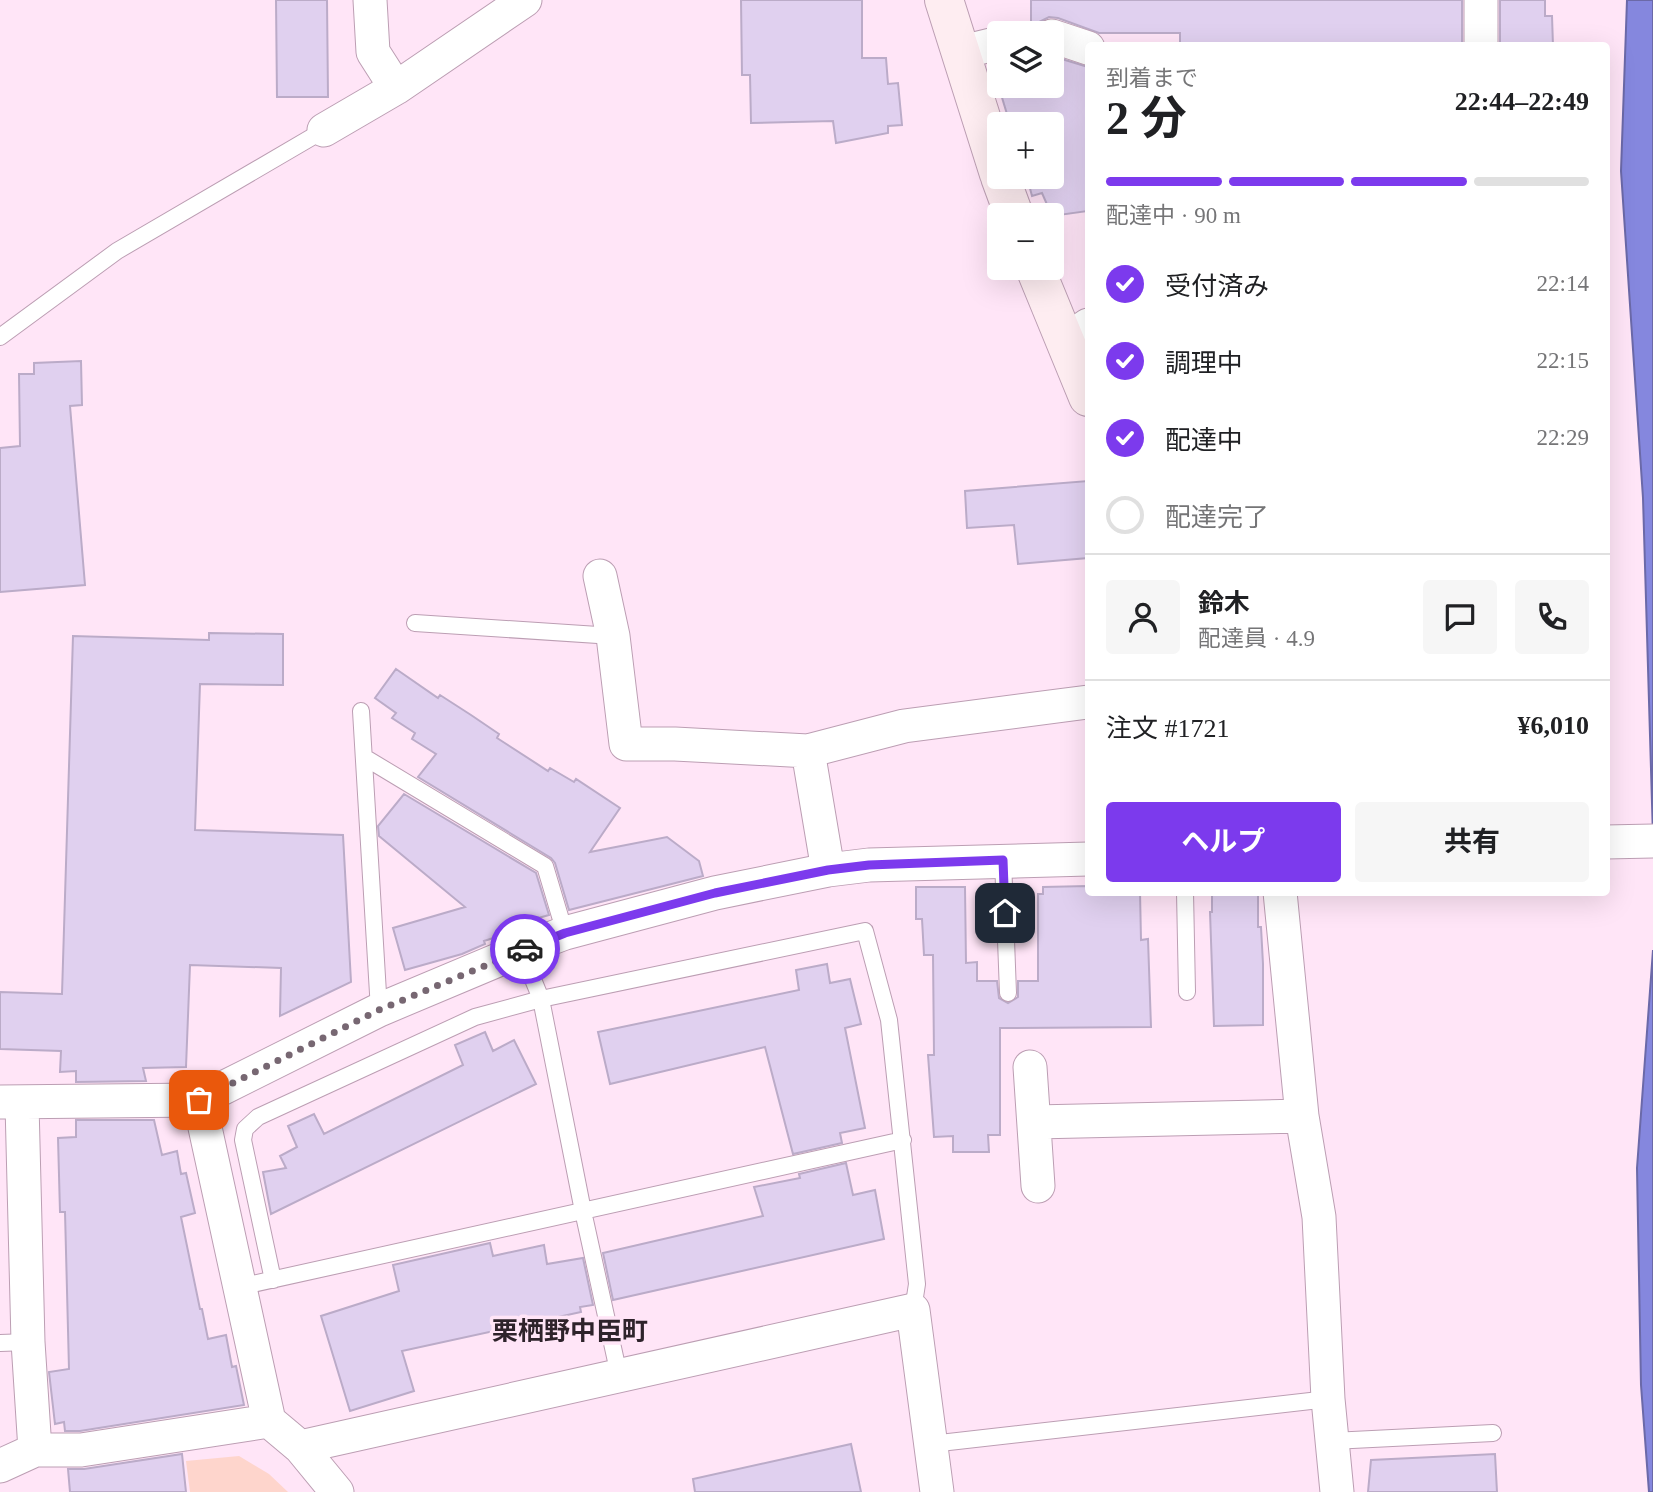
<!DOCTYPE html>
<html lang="ja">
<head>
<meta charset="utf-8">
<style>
	:root { --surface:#fff; --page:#f6f6f6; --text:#202124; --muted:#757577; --line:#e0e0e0; --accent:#7c3aed }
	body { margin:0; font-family:"Times New Roman","Noto Sans JP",serif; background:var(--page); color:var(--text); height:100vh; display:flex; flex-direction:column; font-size:26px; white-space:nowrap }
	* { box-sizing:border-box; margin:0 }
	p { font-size:23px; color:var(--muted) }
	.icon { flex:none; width:38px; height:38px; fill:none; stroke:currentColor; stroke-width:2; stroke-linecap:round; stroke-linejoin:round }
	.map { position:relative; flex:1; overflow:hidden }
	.sheet { position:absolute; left:1085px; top:42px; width:525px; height:854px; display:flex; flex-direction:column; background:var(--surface); border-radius:7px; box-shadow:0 7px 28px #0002 }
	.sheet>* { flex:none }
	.fabs { position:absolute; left:987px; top:21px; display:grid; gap:14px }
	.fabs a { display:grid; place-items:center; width:77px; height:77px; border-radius:7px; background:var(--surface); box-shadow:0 7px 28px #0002; font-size:35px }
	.pin { position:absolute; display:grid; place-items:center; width:60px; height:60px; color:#fff; margin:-30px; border-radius:14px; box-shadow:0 4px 10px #0006 }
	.courier { position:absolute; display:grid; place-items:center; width:70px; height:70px; margin:-35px; border:5px solid #7c3aed; border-radius:50%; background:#fff; color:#222; box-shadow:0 2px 9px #0007 }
	.headline em { font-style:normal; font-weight:700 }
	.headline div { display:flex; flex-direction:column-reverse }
	.headline { display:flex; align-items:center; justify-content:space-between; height:119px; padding:0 21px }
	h1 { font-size:46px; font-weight:700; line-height:52px }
	.bar { display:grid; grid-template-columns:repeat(4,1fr); gap:10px 7px; align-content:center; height:84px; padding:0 21px }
	.bar i { height:9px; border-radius:5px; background:var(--line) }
	.bar .active { background:var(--accent) }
	.bar p { grid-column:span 4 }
	.line { display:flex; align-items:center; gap:18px; padding:0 21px; border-top:2px solid var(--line) }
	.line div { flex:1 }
	.round { display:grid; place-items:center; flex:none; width:74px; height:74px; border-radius:7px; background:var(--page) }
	ol { padding:0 21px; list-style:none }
	li { display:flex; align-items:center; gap:21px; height:77px }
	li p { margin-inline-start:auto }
	li .icon { padding:7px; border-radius:50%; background:var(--accent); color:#fff; stroke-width:4 }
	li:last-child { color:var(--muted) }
	li i { width:38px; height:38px; border:4px solid var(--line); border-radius:50% }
	.button { display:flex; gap:14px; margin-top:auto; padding:14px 21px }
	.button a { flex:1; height:80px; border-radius:7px; background:var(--accent); color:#fff; font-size:28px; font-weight:700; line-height:80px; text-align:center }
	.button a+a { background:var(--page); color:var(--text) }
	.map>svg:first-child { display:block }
	.green { fill:#fed5cc }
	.water { fill:#8587de; stroke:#6b69a8; stroke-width:2 }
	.building { fill:#e0d0ef; stroke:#bbabc8; stroke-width:2 }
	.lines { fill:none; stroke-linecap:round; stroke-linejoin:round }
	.lane-casing { stroke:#bc9eb3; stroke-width:18 }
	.street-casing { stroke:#bc9eb3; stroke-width:35 }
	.secondary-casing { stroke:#bc9eb3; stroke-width:40 }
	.lane { stroke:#fff; stroke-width:16 }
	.street { stroke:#fff; stroke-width:33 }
	.secondary { stroke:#feedf1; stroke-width:38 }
	.done { stroke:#776772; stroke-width:7; stroke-dasharray:0 12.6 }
	.route { stroke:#7c3aed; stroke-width:9 }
	.labels { text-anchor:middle; stroke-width:7; stroke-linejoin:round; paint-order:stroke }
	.neighbourhood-label { font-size:26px; font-weight:bold; fill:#2e232b; stroke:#ffe5f7 }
</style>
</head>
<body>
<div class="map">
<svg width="1653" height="1492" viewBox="0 0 1653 1492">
	<rect width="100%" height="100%" fill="#ffe5f7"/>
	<path class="green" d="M 239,1456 L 269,1474 L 288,1492 L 190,1492 L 186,1461 Z"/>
	<path class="water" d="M 1627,0 L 1653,0 L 1653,837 L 1643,498 L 1621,171 Z
		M 1653,950 L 1653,1492 L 1649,1492 L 1641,1385 L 1637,1168 Z"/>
	<path class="building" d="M 276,0 L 327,0 L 328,97 L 277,97 Z
		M 741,0 L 862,0 L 862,58 L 886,58 L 888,84 L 898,83 L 902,125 L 888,126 L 888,133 L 836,143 L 833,121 L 751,123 L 750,75 L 742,75 Z
		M 1031,0 L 1462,0 L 1462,46 L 1180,46 L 1180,33 L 1099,33 L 1058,18 L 1049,17 L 1039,22 L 1033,33 L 1031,33 Z
		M 1500,0 L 1545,0 L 1545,16 L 1552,16 L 1553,46 L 1500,46 Z
		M 1052,56 L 1088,67 L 1088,211 L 1052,216 L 1042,193 L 1032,196 L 1027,177 L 1052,177 L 1052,124 L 1010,124 L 994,71 L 999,69 L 999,86 L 1052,86 Z
		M 81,361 L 82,405 L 70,406 L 85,585 L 0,592 L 0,448 L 20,446 L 19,374 L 34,374 L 34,363 Z
		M 1088,481 L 1088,558 L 1018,564 L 1014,525 L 967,528 L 965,491 Z
		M 209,633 L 283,634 L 283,685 L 200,684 L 195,830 L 343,835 L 351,982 L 280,1016 L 281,968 L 190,965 L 186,1067 L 143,1068 L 146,1081 L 76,1082 L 76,1071 L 60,1072 L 61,1051 L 0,1049 L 0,992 L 62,994 L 73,636 L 209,640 Z
		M 396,669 L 438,698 L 440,695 L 471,715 L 499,734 L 497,738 L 548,771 L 550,768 L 574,782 L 576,779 L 620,808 L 590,852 L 667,837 L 699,861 L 703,876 L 569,910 L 555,863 L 551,858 L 418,777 L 436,754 L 412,739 L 415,733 L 392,718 L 396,713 L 375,698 Z
		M 404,794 L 536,873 L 549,915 L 524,922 L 526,926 L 506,931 L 506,934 L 484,941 L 485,944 L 462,954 L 405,970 L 393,928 L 465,907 L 379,836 L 378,826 Z
		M 1088,886 L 1088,892 L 1140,892 L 1141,940 L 1148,939 L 1151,1027 L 1000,1028 L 1000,1135 L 988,1135 L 989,1152 L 953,1152 L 953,1136 L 934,1137 L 928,1055 L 934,1055 L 933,955 L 924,955 L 922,919 L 916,919 L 916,887 L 965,887 L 966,963 L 977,962 L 977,981 L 997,981 L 999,998 L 1008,1003 L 1018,997 L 1018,981 L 1038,981 L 1038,894 L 1043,894 L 1043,887 Z
		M 1219,892 L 1258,892 L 1258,927 L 1261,927 L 1263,964 L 1263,1025 L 1214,1026 L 1210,912 L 1212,912 L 1212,895 L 1219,895 Z
		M 827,964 L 830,983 L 850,979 L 861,1024 L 845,1028 L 865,1128 L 840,1133 L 842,1143 L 793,1154 L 765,1047 L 610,1084 L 598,1032 L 799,990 L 796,970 Z
		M 485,1032 L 493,1051 L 514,1040 L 536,1084 L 271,1214 L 263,1172 L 286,1168 L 280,1156 L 297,1147 L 288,1126 L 314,1114 L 324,1134 L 463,1065 L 455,1045 Z
		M 76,1120 L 154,1120 L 162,1155 L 177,1151 L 181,1174 L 186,1173 L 195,1213 L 181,1217 L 200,1309 L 202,1309 L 208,1339 L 226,1335 L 232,1367 L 236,1366 L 244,1405 L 80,1431 L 65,1431 L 64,1422 L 55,1424 L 49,1372 L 69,1369 L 65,1212 L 60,1212 L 58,1138 L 76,1137 Z
		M 846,1163 L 853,1195 L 875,1190 L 884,1239 L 613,1300 L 603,1253 L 763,1216 L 754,1187 L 800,1178 L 799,1174 Z
		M 490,1243 L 493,1256 L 544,1245 L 547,1264 L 583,1258 L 593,1305 L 580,1307 L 581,1312 L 402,1351 L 414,1391 L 350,1411 L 321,1316 L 399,1291 L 393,1265 Z
		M 851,1444 L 861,1492 L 695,1492 L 693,1479 Z
		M 182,1454 L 186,1492 L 70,1492 L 68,1469 L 84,1469 Z
		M 1495,1454 L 1497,1492 L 1368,1492 L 1371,1460 Z"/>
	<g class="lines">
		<defs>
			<path id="lane" d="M 0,337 L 117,251 L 324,130
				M 415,623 L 613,636
				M 361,711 L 379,1010
				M 364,757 L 545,866 L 565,933
				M 1003,860 L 1008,993
				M 1185,892 L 1187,992
				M 521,950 L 541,999 L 583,1211 L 619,1375
				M 273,1280 L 243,1140 L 245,1129 L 258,1117 L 475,1017 L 541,999 L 865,931 L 889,1020 L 917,1284 L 913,1310
				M 239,1287 L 903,1140
				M 0,1343 L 28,1342
				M 1332,1441 L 1493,1433
				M 931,1444 L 1328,1399"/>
			<path id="street" d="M 370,0 L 373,52 L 396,88
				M 1481,0 L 1481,46
				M 1052,36 L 1088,48
				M 962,52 L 999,43
				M 324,130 L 396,88 L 525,0
				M 1065,341 L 1088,325
				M 600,576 L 613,636 L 626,744 L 675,744 L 808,751
				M 1606,842 L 1653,841
				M 828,870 L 808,751 L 904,726 L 1088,702
				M 1280,892 L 1302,1116 L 1319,1217 L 1328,1399 L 1337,1492
				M 1030,1067 L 1038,1186
				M 199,1100 L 269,1421 L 300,1447 L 337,1492
				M 0,1102 L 199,1100 L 379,1010 L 536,944 L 565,933 L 715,893 L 828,870 L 869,865 L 1088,859
				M 22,1104 L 28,1342 L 35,1450
				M 1035,1122 L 1302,1116
				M 300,1447 L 913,1310 L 937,1492
				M 0,1466 L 35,1450 L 81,1450 L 269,1421"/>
			<path id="secondary" d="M 944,0 L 999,174
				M 1000,177 L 1014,215
				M 1035,268 L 1088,397"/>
		</defs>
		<use href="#lane" class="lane-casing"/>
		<use href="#street" class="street-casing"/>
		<use href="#secondary" class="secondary-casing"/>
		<use href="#lane" class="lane"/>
		<use href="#street" class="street"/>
		<use href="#secondary" class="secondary"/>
	</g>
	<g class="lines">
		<path class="done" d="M 199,1100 L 379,1010 L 525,949"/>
		<path class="route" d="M 525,949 L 565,933 L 715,893 L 828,870 L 869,865 L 1003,860 L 1005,913"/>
	</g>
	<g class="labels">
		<g class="neighbourhood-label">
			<text x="570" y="1340">栗栖野中臣町</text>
		</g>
	</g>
</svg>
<div class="fabs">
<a><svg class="icon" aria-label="layers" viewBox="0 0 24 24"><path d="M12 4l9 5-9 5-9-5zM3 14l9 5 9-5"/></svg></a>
<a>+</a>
<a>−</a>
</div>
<div class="pin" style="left:199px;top:1100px;background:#ea580c"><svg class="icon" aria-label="bag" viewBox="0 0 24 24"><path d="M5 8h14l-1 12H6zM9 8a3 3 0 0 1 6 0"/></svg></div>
<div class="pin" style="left:1005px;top:913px;background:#1f2937"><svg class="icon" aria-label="home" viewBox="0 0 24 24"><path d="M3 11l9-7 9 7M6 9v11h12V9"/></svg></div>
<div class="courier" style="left:525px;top:949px"><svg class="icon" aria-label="car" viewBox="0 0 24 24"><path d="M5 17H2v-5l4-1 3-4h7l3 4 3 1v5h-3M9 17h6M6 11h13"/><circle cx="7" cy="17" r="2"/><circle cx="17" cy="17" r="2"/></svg></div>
<section class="sheet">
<div class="headline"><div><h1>2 分</h1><p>到着まで</p></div><em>22:44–22:49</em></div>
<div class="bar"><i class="active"></i><i class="active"></i><i class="active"></i><i></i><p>配達中 · 90 m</p></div>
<ol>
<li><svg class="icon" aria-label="check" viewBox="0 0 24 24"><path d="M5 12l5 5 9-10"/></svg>受付済み<p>22:14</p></li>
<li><svg class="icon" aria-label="check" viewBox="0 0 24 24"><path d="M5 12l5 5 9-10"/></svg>調理中<p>22:15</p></li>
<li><svg class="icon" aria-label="check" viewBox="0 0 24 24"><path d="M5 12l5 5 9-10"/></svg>配達中<p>22:29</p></li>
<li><i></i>配達完了</li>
</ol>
<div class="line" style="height:126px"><a class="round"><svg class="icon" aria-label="person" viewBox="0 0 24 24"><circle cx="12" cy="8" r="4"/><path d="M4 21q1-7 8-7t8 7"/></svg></a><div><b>鈴木</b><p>配達員 · 4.9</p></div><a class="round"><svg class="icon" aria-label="chat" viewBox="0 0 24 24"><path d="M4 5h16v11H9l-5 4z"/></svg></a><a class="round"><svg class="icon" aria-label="phone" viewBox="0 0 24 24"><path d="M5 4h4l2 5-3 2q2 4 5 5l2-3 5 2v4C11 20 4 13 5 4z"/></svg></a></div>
<div class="line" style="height:91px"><div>注文 #1721</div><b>¥6,010</b></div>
<div class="button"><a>ヘルプ</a><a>共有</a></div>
</section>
</div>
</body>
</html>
